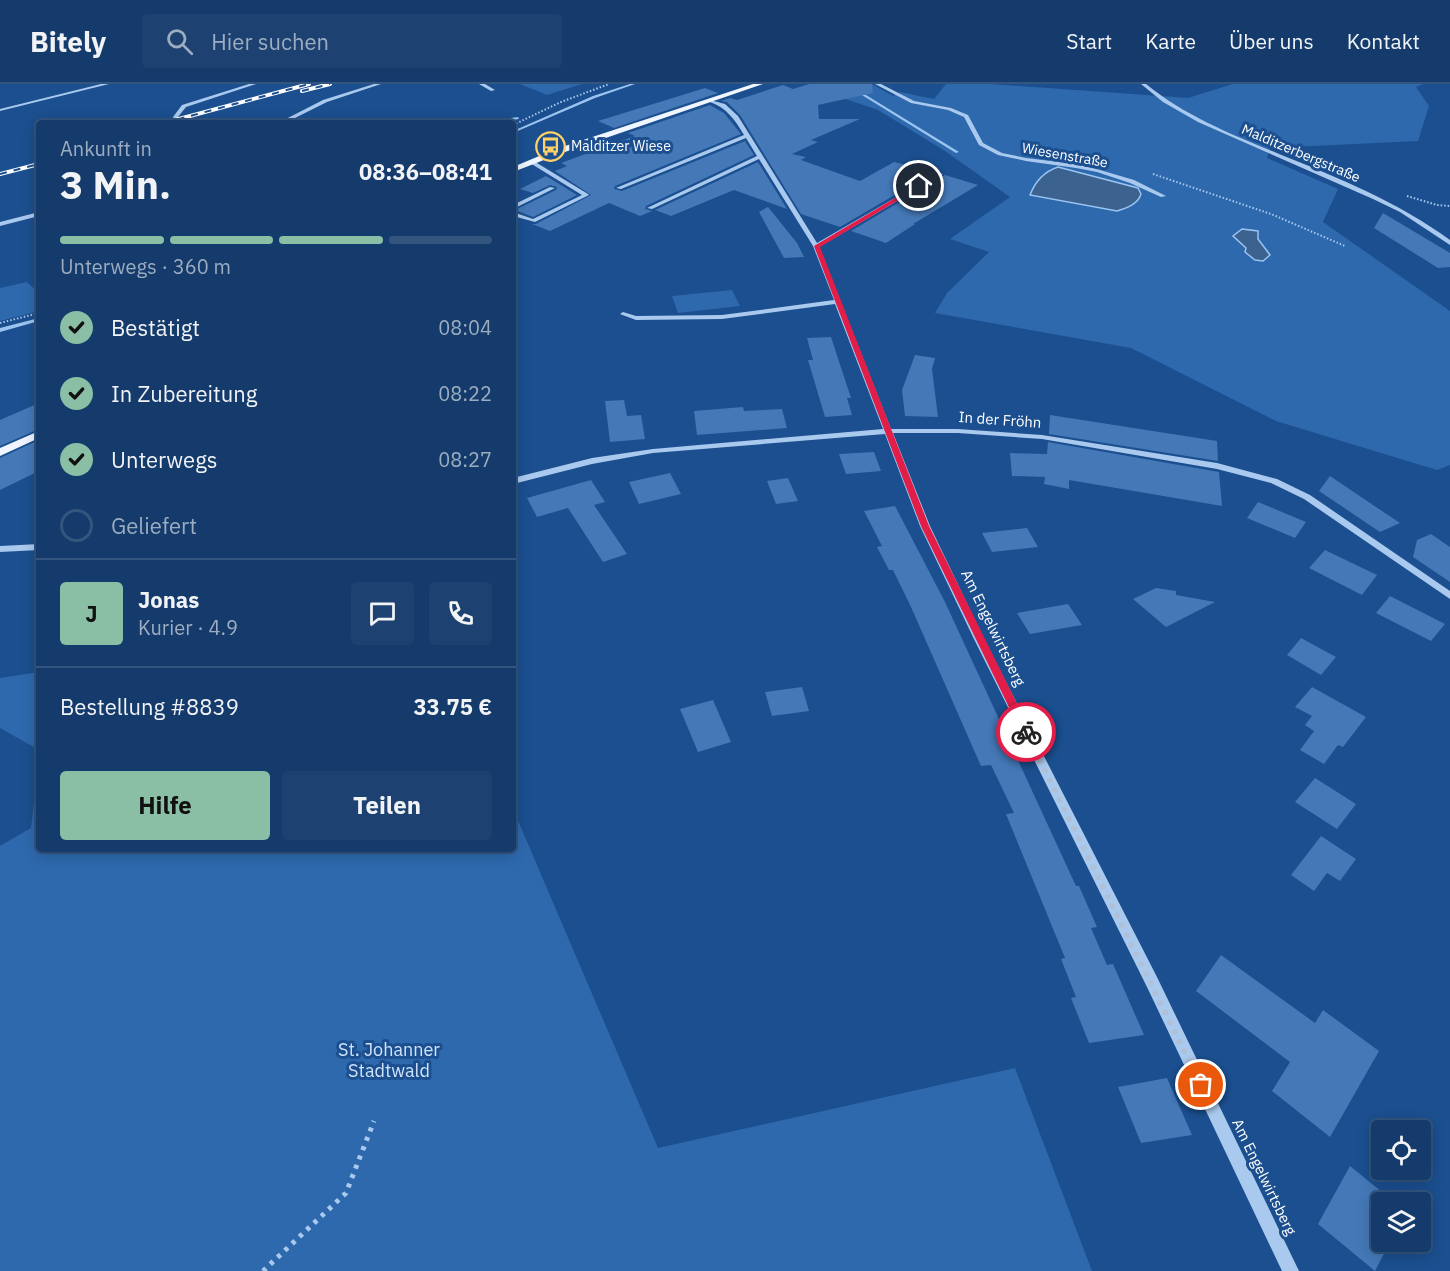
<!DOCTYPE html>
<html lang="de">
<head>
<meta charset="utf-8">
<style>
	:root { --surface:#143b6b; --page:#1d4271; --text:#f1f3f6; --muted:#9dadc1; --line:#33557e; --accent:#8abfa5 }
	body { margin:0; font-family:"IBM Plex Sans",sans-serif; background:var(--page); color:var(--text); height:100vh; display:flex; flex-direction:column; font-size:22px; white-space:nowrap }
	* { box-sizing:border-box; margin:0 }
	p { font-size:20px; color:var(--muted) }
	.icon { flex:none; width:33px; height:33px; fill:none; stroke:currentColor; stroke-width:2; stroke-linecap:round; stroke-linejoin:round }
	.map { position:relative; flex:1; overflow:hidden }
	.drawer { position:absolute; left:36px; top:36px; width:480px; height:732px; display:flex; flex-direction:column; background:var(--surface); border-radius:6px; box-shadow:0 3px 15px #0003,0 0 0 2px var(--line) }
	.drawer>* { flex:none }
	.tools { position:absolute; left:1371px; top:1036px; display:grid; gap:12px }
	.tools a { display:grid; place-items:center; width:60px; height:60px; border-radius:6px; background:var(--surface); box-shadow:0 3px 15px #0003,0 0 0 2px var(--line); font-size:30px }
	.pin { position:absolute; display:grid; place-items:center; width:51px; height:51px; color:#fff; margin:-26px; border:3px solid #fff; border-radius:50%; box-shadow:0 2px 6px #0007 }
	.courier { position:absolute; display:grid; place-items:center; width:60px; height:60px; margin:-30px; border:4px solid #e11d48; border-radius:50%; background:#fff; color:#222; box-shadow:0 2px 8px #0007 }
	.head em { font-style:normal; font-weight:700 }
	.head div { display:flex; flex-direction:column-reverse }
	.head { display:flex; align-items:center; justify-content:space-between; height:102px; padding:0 24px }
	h1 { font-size:39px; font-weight:700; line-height:45px }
	.bar { display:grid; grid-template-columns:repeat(4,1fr); gap:9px 6px; align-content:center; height:72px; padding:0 24px }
	.bar i { height:8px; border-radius:4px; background:var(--line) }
	.bar .current { background:var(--accent) }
	.bar p { grid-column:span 4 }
	.line { display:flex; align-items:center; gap:15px; padding:0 24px; border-top:2px solid var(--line) }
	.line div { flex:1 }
	.round { display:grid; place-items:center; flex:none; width:63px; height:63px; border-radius:6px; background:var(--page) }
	ol { padding:0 24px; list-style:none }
	li { display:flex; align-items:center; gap:18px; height:66px }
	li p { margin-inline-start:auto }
	li .icon { padding:6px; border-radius:50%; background:var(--accent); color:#111; stroke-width:4 }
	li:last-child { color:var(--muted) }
	li i { width:33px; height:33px; border:3px solid var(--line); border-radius:50% }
	.cta { display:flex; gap:12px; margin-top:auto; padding:12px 24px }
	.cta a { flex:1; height:69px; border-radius:6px; background:var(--accent); color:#111; font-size:24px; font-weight:700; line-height:69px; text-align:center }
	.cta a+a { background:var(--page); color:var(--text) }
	header { display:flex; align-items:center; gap:36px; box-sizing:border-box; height:84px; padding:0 30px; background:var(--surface); border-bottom:2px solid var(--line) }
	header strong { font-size:28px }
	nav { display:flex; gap:33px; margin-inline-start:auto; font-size:21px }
	.search { width:420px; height:54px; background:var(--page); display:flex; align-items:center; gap:15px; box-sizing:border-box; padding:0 21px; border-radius:6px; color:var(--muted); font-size:22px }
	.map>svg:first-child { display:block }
	.green { fill:#2e69ad }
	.water { fill:#3c6290; stroke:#9cc4f0; stroke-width:1.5 }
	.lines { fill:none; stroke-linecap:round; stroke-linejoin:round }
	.stream { fill:#9cc4f0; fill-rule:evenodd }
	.building { fill:#4478b7 }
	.path-far1 { stroke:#a9c9ee; stroke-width:2; stroke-dasharray:1.5 2; stroke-linecap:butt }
	.path { stroke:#a9c9ee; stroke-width:5; stroke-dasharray:4 6; stroke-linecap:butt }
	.minor { fill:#a9c9ee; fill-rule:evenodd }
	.major { fill:#f0f6ff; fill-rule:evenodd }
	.rail-casing { stroke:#fff; stroke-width:4 }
	.rail { stroke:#1b4f8f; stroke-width:2; stroke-dasharray:7; stroke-linecap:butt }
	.route { fill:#e11d48 }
	.done { stroke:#afc1d8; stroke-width:6; stroke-dasharray:0 10.8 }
	.labels { text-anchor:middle; stroke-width:6; stroke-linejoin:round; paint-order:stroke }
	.far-poi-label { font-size:14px; fill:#fff; stroke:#1b4f8f; text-anchor:start }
	.far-street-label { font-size:14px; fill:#fff; stroke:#1b4f8f }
	.street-label { font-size:15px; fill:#fff; stroke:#1b4f8f }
	.near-park-label { font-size:18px; fill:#cfe3fa; stroke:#1b4f8f }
</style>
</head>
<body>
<header>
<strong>Bitely</strong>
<div class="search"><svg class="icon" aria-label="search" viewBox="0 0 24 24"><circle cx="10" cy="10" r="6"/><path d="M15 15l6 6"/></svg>Hier suchen</div>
<nav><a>Start</a><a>Karte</a><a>Über uns</a><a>Kontakt</a></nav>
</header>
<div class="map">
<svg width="1450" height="1187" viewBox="0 0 1450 1187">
	<rect width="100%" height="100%" fill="#1b4f8f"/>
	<path class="green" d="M 520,0 L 582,0 L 547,11 Z
		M 831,0 L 872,0 L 893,12 L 900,8 L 934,15 L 946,0 L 990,0 L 1188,14 L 1233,0 L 1423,0 L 1416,3 L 1429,22 L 1418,57 L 1270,64 L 1267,74 L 1338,105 L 1323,138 L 1450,227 L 1450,381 L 1437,386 L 1276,337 L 1131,264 L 935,229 L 947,209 L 989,168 L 950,155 L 1010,113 L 945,67 L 878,26 L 828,9 Z
		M 27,198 L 39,209 L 39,227 L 0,237 L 0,204 Z
		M 732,206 L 740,222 L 678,229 L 672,212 Z
		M 39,588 L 39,666 L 0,644 L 0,594 Z
		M 39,678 L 39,765 L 513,765 L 513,725 L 658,1064 L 1015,984 L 1092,1187 L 0,1187 L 0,762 L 31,744 Z"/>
	<path class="water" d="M 1058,83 L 1138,104 L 1141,110 C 1138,120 1127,124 1117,127 L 1030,111 C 1035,98 1043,88 1058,83 Z
		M 1242,145 L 1258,147 L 1258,155 L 1270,171 L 1263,177 L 1255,176 L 1245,168 L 1246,164 L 1233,152 Z"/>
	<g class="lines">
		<path class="stream" d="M 630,0 L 635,0 L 595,14 L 513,49 L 513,47 L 593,12 Z
			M 844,0 L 848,0 L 959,68 L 956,69 Z
			M 518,33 L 519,35 L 487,39 L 484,38 Z
			M 39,234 L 39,237 L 0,248 L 0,244 Z"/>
	</g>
	<path class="building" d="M 809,0 L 872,0 L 873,9 L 818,21 L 819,35 L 860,35 L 811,56 L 818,58 L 792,70 L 806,73 L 801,76 L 860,97 L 894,78 L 934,88 L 840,143 L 801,130 L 740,31 L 727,18 L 721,17 L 730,14 L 737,16 L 783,1 L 793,5 Z
		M 705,4 L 718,9 L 614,44 L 598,37 Z
		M 710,21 L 724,29 L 741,50 L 615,102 L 614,105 L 622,107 L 745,57 L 754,71 L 646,122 L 645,125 L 652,127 L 640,132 L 609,119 L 550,147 L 532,140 L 536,140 L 591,111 L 555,87 L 567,82 L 561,79 L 635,52 L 628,49 Z
		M 758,78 L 787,125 L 734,106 L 671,132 L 655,126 Z
		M 945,91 L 978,101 L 913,140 L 915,140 L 886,159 L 851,147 Z
		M 546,92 L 577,111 L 533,133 L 515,126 L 556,106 L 557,103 L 550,101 L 533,109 L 520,105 Z
		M 768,123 L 797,159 L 804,173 L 784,174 L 759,128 Z
		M 1383,129 L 1450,169 L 1450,183 L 1438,184 L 1374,144 Z
		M 831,253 L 851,314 L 847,314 L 852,331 L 825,333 L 808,276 L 813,276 L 807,254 Z
		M 915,271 L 935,274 L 932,285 L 938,333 L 905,332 L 902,306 Z
		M 624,316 L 627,332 L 641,331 L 645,355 L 610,358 L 605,317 Z
		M 39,319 L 39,345 L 0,362 L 0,336 Z
		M 743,323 L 744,327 L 782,325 L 787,344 L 697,351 L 694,327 Z
		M 1050,331 L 1217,357 L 1218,377 L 1049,350 Z
		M 39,356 L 39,387 L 0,406 L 0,374 Z
		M 1048,358 L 1219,388 L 1222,422 L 1069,396 L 1069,405 L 1044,400 L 1045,393 L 1012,392 L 1010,369 L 1047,370 Z
		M 874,368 L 881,387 L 846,390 L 839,370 Z
		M 670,389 L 681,410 L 639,420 L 629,398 Z
		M 1330,392 L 1379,425 L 1400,439 L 1380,448 L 1319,407 Z
		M 788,394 L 798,417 L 776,420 L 767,397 Z
		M 591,396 L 605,418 L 594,421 L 627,470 L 603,478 L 568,424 L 537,433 L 527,414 Z
		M 1258,418 L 1306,438 L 1295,454 L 1247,434 Z
		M 895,422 L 945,518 L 1076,802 L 1079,802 L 1097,843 L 1091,844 L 1107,881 L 1113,880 L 1144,951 L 1089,959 L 1071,914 L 1076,913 L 1061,875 L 1065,874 L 1006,730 L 1014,729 L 991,681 L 981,682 L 911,523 L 893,486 L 889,486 L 877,463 L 882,462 L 864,427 Z
		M 1027,444 L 1038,463 L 992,468 L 982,449 Z
		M 1431,450 L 1450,463 L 1450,498 L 1413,473 L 1417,456 Z
		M 1325,466 L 1352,479 L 1377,491 L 1362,511 L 1309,484 Z
		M 1156,504 L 1176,507 L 1176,511 L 1215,518 L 1166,543 L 1133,515 Z
		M 1390,512 L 1445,540 L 1431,557 L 1376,529 Z
		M 1068,520 L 1082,541 L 1030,550 L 1017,529 Z
		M 1301,554 L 1336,573 L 1321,591 L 1287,571 Z
		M 802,603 L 809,627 L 772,632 L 765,608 Z
		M 1312,603 L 1366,633 L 1343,663 L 1338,661 L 1324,680 L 1300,666 L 1314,647 L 1305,641 L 1312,632 L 1295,623 Z
		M 713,616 L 731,658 L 698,668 L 680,625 Z
		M 1315,694 L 1356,720 L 1337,745 L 1295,718 Z
		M 1321,752 L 1356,775 L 1340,797 L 1327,789 L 1314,807 L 1291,791 Z
		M 1221,871 L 1315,939 L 1323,926 L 1379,967 L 1330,1053 L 1272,1007 L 1290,978 L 1196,907 Z
		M 1167,994 L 1192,1051 L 1141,1059 L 1118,1003 Z
		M 1350,1082 L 1382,1108 L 1382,1158 L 1390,1158 L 1375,1187 L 1318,1140 Z"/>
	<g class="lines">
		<path class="path-far1" d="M 513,41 L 561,18 L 609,0
			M 1153,90 L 1271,130 L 1345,162
			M 1407,112 L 1437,121 L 1450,122
			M 0,239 L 39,229"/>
		<path class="path" d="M 263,1187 L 346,1109 L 374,1037"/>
		<path class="minor" d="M 101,0 L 109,0 L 0,27 L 0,25 Z
			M 249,0 L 256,0 L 186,23 L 178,33 L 180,39 L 174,39 L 173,33 L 182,21 Z
			M 374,0 L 381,0 L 327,18 L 285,39 L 278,39 L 323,16 Z
			M 479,0 L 485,0 L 495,6 L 491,7 Z
			M 875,0 L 881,0 L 914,17 L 951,24 L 968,31 L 983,59 L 1002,69 L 1026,74 L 1076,80 L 1100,86 L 1134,96 L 1166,112 L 1161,113 L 1130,99 L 1097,88 L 1076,84 L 1026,77 L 998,71 L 979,61 L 964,33 L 948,26 L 911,19 Z
			M 1141,0 L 1146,0 C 1185,32 1233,51 1279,70 C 1339,94 1398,118 1450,156 L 1450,161 L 1400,128 L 1373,115 L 1198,38 L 1163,18 Z
			M 710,16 L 725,20 L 738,32 L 817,159 L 938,89 L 943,90 L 819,163 L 891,345 L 958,345 L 1042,351 L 1217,379 L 1277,395 L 1310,411 L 1450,507 L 1450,515 L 1304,415 L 1271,399 L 1217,385 L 1042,355 L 958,349 L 893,349 L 930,442 L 984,555 L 1157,893 L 1299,1187 L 1282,1187 L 1147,903 L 974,555 L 920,442 L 885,350 L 653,369 L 592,380 L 513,400 L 513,394 L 592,374 L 653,365 L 883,345 L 835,220 L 722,235 L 636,236 L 620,230 L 623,228 L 636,232 L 722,231 L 834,216 L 813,162 L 759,75 L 652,125 L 647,124 L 757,72 L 746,54 L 621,105 L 616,104 L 744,51 C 735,36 727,24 710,18 Z
			M 532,76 L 588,110 L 589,111 L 535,138 L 513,132 L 513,128 L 533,135 L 582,111 L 530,79 Z
			M 550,103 L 555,104 L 513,125 L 513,121 Z
			M 39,128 L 39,132 L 0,142 L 0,138 Z
			M 39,460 L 39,466 L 0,468 L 0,462 Z"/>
		<path class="major" d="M 753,0 L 763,0 L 562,69 L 513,88 L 513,83 L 556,65 Z
			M 39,347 L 39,354 L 0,372 L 0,364 Z"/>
		<defs>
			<path id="rail" d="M 302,7 L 330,0
				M 164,39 L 309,0
				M 0,90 L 39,80"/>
		</defs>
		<use href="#rail" class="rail-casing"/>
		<use href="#rail" class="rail"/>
	</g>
	<path class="route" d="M 917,101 L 922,102 L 820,163 L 929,442 L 1031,648 L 1026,652 L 1021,648 L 921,442 L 814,162 Z"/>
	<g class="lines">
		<path class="done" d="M 1026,648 L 1201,1001"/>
	</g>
	<defs>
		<symbol id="bus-ring" viewBox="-11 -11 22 22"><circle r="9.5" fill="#1b4f8f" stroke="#ffd166" stroke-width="1.5"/><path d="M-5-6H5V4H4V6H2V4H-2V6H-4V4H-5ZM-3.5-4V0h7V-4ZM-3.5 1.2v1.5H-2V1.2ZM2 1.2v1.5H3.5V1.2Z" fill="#ffd166"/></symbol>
	</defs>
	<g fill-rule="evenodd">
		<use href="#bus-ring" x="534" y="46" width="33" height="33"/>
	</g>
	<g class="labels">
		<g class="far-poi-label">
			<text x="571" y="67">Malditzer Wiese</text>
		</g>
		<g class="far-street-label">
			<text transform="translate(1301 69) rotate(23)" y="5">Malditzerbergstraße</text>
			<text transform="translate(1065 71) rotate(10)" y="5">Wiesenstraße</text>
		</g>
		<g class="street-label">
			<text transform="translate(1000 336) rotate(4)" y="5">In der Fröhn</text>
			<text transform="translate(993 544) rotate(64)" y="5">Am Engelwirtsberg</text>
			<text transform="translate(1264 1093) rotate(64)" y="5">Am Engelwirtsberg</text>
		</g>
		<g class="near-park-label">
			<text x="389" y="972">St. Johanner<tspan x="389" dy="21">Stadtwald</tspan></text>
		</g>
	</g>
</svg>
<div class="tools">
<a><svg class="icon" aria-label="locate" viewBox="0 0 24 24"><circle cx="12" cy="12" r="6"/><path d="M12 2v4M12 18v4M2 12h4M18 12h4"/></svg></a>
<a><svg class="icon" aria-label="layers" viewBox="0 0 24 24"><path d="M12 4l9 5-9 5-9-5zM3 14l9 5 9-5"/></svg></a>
</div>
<div class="pin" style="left:1201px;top:1001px;background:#ea580c"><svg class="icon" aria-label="bag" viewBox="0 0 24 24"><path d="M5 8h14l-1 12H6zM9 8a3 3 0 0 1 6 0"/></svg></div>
<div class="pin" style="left:919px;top:102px;background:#1f2937"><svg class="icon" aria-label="home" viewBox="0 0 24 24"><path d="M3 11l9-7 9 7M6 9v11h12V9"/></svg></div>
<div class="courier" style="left:1026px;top:648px"><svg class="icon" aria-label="bike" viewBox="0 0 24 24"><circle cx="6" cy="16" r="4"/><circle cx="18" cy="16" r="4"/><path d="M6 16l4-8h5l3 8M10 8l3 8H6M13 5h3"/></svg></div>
<section class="drawer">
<div class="head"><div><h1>3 Min.</h1><p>Ankunft in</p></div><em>08:36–08:41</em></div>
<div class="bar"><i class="current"></i><i class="current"></i><i class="current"></i><i></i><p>Unterwegs · 360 m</p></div>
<ol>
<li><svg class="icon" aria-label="check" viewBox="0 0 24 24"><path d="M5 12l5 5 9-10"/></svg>Bestätigt<p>08:04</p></li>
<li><svg class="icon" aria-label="check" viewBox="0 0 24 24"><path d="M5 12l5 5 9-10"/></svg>In Zubereitung<p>08:22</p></li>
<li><svg class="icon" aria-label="check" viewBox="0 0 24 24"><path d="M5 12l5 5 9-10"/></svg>Unterwegs<p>08:27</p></li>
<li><i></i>Geliefert</li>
</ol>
<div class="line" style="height:108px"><b class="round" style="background:var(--accent);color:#111">J</b><div><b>Jonas</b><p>Kurier · 4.9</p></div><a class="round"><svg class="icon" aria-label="chat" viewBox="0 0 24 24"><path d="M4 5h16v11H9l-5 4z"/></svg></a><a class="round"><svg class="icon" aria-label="phone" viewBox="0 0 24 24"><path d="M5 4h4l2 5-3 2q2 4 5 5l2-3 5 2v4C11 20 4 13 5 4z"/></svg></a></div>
<div class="line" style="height:78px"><div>Bestellung #8839</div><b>33.75 €</b></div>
<div class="cta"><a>Hilfe</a><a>Teilen</a></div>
</section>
</div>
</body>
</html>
